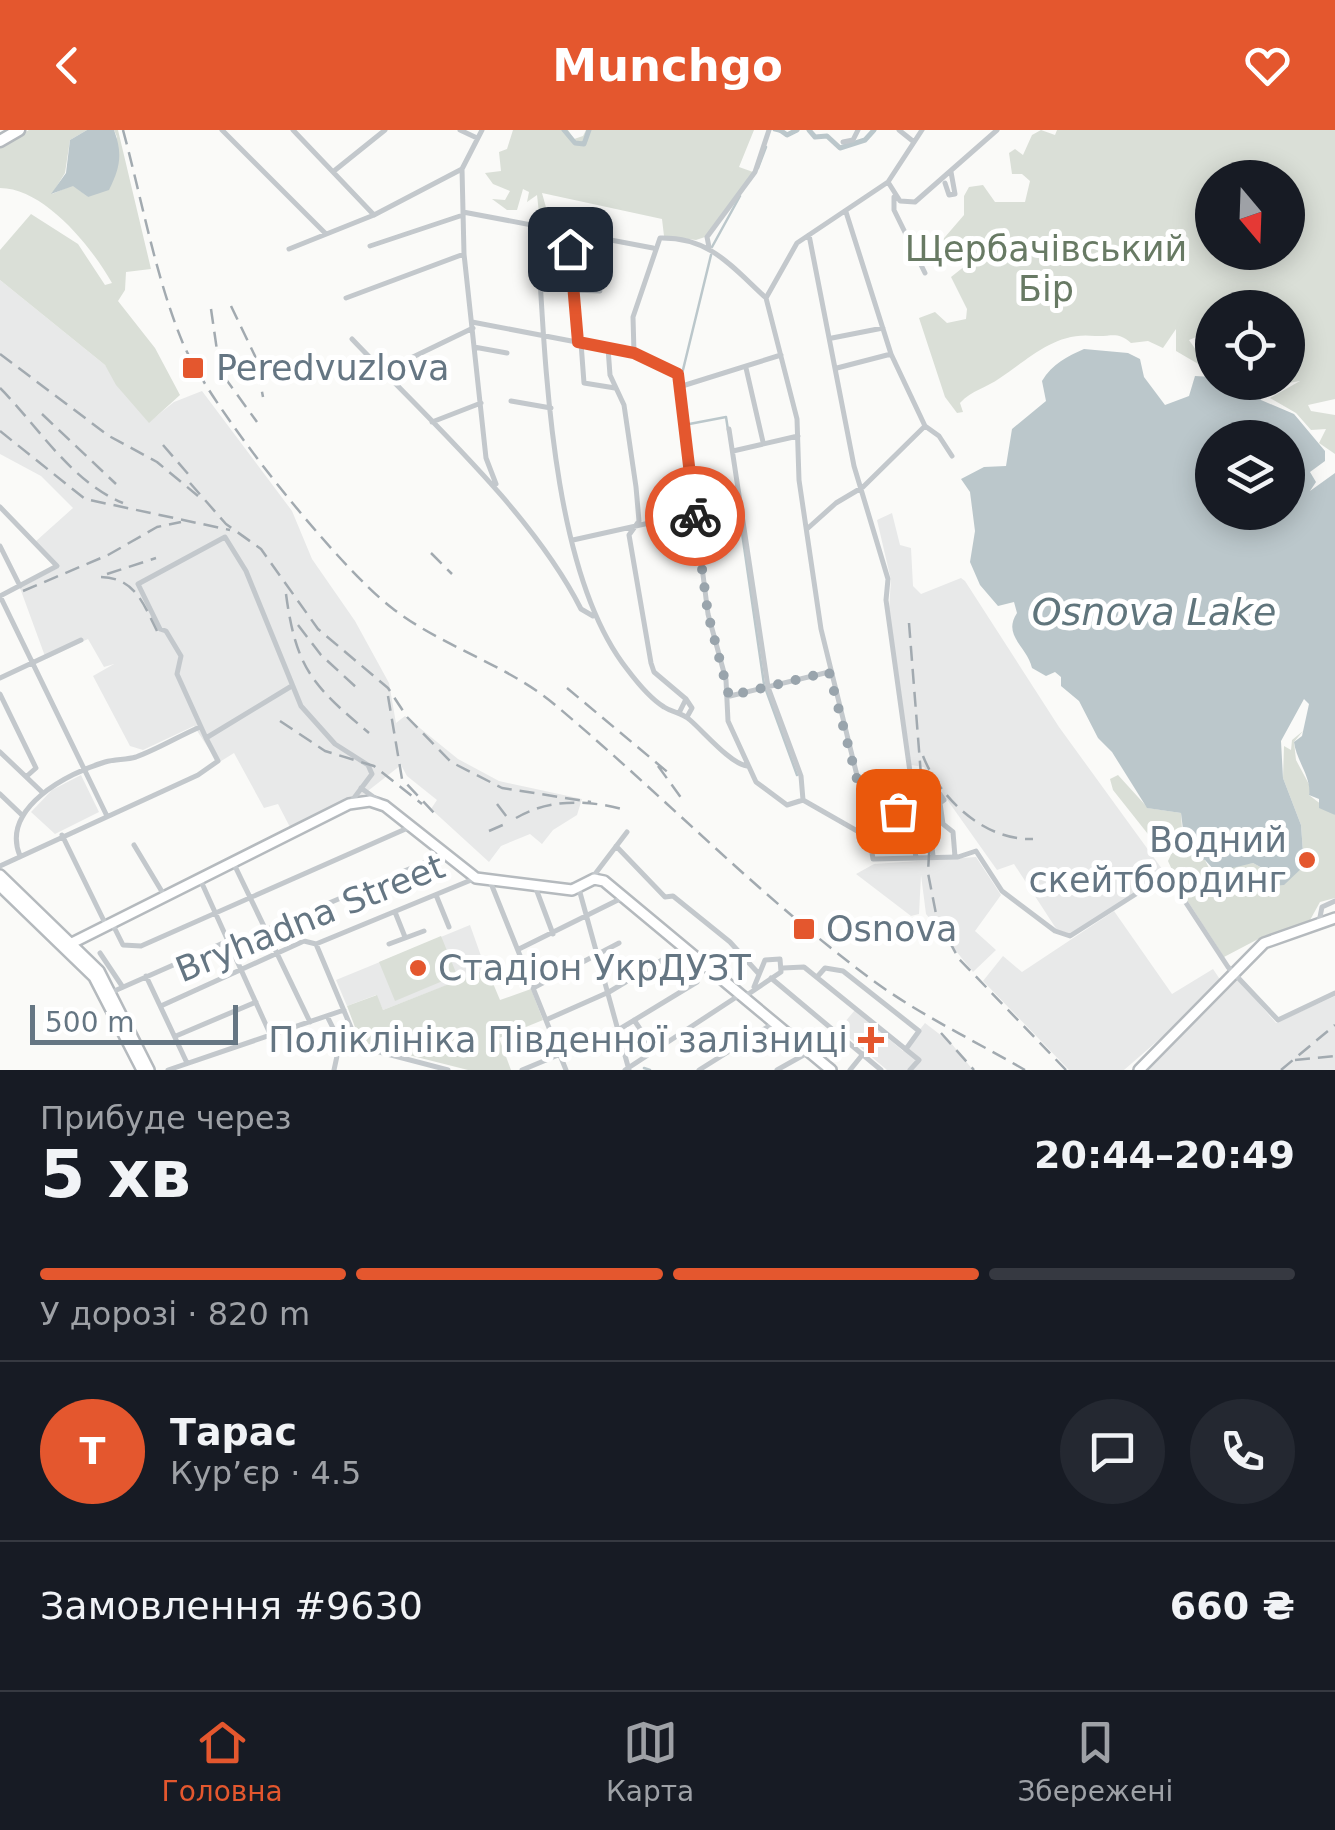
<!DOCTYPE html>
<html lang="uk">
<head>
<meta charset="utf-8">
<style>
	:root { --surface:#171b24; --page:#242831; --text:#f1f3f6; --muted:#9ea1a6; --line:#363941; --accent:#e4572e }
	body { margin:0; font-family:"DejaVu Sans",sans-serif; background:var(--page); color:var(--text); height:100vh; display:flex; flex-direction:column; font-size:38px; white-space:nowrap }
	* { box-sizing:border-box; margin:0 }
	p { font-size:32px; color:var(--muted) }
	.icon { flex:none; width:55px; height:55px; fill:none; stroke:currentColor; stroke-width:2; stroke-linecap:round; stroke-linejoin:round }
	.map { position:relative; height:940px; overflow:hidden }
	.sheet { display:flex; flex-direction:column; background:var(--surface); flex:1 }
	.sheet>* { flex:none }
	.needle { width:65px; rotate:161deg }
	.buttons { position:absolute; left:1195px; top:30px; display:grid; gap:20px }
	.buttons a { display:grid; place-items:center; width:110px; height:110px; border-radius:50%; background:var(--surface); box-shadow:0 5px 25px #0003; font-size:50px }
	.scale { position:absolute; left:30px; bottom:25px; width:208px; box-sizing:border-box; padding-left:10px; border:5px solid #657683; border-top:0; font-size:28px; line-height:35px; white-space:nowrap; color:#657683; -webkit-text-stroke:8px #fff; paint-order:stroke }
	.pin { position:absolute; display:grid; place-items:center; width:85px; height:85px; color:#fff; margin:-42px; border-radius:20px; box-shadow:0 5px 15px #0006 }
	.courier { position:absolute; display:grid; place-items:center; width:100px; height:100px; margin:-50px; border:8px solid #e4572e; border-radius:50%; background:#fff; color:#222; box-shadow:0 2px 12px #0007 }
	.summary em { font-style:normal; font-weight:800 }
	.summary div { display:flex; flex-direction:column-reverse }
	.summary { display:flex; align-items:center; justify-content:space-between; height:170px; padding:0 40px }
	h1 { font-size:65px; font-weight:800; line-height:75px }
	.bar { display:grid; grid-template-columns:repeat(4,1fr); gap:15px 10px; align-content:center; height:120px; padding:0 40px }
	.bar i { height:12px; border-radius:8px; background:var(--line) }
	.bar .selected { background:var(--accent) }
	.bar p { grid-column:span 4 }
	.line { display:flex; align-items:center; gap:25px; padding:0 40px; border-top:2px solid var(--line) }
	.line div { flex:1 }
	.round { display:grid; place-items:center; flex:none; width:105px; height:105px; border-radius:52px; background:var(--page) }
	header { display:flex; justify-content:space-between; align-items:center; height:130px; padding:0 40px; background:var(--accent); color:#fff; font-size:45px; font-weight:800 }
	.tabs { display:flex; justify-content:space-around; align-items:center; height:140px; border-top:2px solid var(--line); background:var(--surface); font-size:28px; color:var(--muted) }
	.tabs a { display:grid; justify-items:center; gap:5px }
	.tabs .selected { color:var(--accent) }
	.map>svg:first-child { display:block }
	.built { fill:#e8e9e9 }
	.green { fill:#dadfd7; fill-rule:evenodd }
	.water { fill:#bbc7cb; fill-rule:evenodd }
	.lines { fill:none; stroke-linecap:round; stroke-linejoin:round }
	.stream { stroke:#bbc7cb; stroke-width:2.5 }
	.canal { stroke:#bbc7cb; stroke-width:5 }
	.major-casing { stroke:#b5babe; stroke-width:14 }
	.highway-casing { stroke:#b4b9bd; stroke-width:15 }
	.minor { stroke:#c3c8cc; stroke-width:5 }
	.major { stroke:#fff; stroke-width:9 }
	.highway { stroke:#fff; stroke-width:10 }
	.rail { stroke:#a2aab0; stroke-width:2.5; stroke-dasharray:15 8; stroke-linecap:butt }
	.done { stroke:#99a4ac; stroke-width:10; stroke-dasharray:0 18 }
	.route { stroke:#e4572e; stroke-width:12 }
	.poi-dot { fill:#e4572e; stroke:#fff; stroke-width:4 }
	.labels { text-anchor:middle; stroke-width:10; stroke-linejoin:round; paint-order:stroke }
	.park-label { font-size:35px; fill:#687a64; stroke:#fff }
	.poi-label { font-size:35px; fill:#657683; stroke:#fff; text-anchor:start }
	.street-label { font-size:35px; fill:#657683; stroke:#fff }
	.water-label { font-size:38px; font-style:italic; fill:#60757c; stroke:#fff }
</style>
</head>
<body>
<header><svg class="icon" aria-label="back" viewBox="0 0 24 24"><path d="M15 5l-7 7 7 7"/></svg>Munchgo<svg class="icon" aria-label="heart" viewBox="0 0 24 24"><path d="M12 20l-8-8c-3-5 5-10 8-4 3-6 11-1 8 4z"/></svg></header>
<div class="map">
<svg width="1335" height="940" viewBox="0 0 1335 940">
	<rect width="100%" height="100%" fill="#fafaf8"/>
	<path class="built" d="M 0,150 L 105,235 L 149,292 L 174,272 L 202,261 L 292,381 L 312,429 L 355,491 L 389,553 L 396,593 L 405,586 L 458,629 L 499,651 L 582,669 L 577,685 L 553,700 L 542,714 L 530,704 L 501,716 L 489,732 L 431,679 L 437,670 L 407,646 L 401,635 L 364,664 L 292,701 L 278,674 L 264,678 L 234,623 L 218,633 L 194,596 L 143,620 L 130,616 L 93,546 L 114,534 L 104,537 L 88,509 L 46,529 L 20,458 L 60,437 L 35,412 L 73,378 L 41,346 L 0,324 Z
		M 892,383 L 900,415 L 911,418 L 913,456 L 921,464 L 961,448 L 965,451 L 1059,597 L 1165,743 L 1071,804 L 1057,800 L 1014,734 L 997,740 L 924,637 L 911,635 L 889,479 L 891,450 L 877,390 Z
		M 81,645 L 99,682 L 55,704 L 31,682 L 52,660 Z
		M 976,727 L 1001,765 L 975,801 L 996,820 L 973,842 L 926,784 L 921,745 L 919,784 L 911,786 L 856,744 L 874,734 Z
		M 1114,781 L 1172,864 L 1213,839 L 1223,854 L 1124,940 L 1069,940 L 983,851 L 1003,826 L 1022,842 Z
		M 470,795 L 486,840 L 383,880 L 376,865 L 347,876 L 336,850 Z
		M 1238,849 L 1276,893 L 1335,866 L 1335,940 L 1148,940 Z
		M 855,880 L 903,921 L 925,893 L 951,913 L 973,940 L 887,940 L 839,899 Z"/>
	<path class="green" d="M 29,0 L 87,0 L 70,10 L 65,43 L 52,64 L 73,55 L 88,67 L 117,7 L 114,0 L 118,0 L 151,139 L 126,142 L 125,160 L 118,171 L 155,218 L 180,265 L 149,293 L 116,255 L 105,235 L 0,150 L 0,120 L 31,84 L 78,114 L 105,155 L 112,153 C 91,116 44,58 0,58 L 0,16 Z
		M 513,0 L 568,0 L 574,9 L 583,6 L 586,0 L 754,0 L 739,37 L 753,42 L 708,106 L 696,110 L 664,106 L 662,89 L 542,63 L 547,81 L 539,83 L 537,65 L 527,72 L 529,62 L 523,59 L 517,80 L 507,80 L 492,69 L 505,70 L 510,61 L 493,54 L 485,43 L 501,41 L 499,22 L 507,19 Z
		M 1057,0 L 1335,0 L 1335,269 L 1308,275 L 1311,281 L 1335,285 L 1335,324 L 1319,313 L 1326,299 L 1311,300 L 1296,283 L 1270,268 L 1300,251 L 1265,257 L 1253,253 L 1252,260 L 1232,262 L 1226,253 L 1288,252 L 1288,178 L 1212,178 L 1212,200 L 1205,197 L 1201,205 L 1189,210 L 1196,220 L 1212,216 L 1212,242 L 1176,221 L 1176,199 L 1163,218 L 1148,211 L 1131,213 C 1117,201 1112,207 1095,206 C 1056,201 1030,228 1000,248 C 986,258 972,260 960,273 L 963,282 L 957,283 L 945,267 L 919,188 L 935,182 L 947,193 L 966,189 L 967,179 L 951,147 L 975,128 L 968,124 L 966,130 L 950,133 L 939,114 L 964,85 L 964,66 L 969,57 L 983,55 L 995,72 L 1025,72 L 1030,51 L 1022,44 L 1012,44 L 1009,23 L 1015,19 L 1023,25 L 1032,5 L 1041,0 L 1055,5 ZM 1212,48 L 1288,48 L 1288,122 L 1212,122 Z
		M 1303,601 L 1294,612 L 1296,630 L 1311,658 L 1309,665 L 1335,685 L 1335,768 L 1320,772 L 1309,792 L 1264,806 L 1224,827 L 1183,764 L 1168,731 L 1176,714 L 1167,711 L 1164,719 L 1159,718 L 1113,660 L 1110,649 L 1118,645 L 1148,678 L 1181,683 L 1183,716 L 1205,730 L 1210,740 L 1253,733 L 1264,739 L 1270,756 L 1304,736 L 1301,695 L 1283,648 L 1284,616 L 1291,620 L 1292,610 Z
		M 441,806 L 457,845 L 395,871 L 379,832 Z
		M 487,839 L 500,870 L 531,859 L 543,890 L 499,908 L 511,940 L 468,940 L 361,913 L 347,876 L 377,865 L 383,880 Z"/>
	<path class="water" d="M 87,0 L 114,0 C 123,24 120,38 109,60 L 88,67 L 73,56 L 51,64 L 66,43 L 70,10 Z
		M 1084,219 L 1128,223 L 1140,229 L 1144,247 L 1165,275 L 1189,266 L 1195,246 L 1212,247 L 1212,252 L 1222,253 L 1224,263 L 1258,263 L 1261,270 L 1294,284 L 1325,321 L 1325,331 L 1310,342 L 1316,352 L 1310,361 L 1335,343 L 1335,685 L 1319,678 L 1319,669 L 1309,665 C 1312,648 1296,630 1294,612 L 1302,606 L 1309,574 L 1304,569 L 1281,611 L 1283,648 L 1301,695 L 1304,736 L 1284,755 L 1270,756 L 1264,739 L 1253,733 L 1216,742 L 1205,730 L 1186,724 L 1181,683 L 1147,678 L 1112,622 L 1098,608 L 1079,571 L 1061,556 L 1061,547 L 1055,542 L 1046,546 L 1032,538 C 1027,516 1002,506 1017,483 L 1014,472 L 998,476 L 980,455 L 970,432 L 975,401 L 970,362 L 961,349 L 984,337 L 1006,336 L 1012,299 L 1046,271 L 1042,251 C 1052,234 1068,226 1084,219 ZM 1212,308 L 1288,308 L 1288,382 L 1212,382 Z"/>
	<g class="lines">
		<path class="stream" d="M 774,0 L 782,2
			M 758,38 L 766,17
			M 712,117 L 740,66
			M 681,248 L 711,125
			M 684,295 L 726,287 L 728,300
			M 740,389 L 764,554
			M 766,560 L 797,645
			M 644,938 L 650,940"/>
		<path class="canal" d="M 564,0 L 575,13 L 584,14 L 589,0
			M 780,0 L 787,5 L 797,0
			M 809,0 L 815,7 L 827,6 L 840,18 L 865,10 L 874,0"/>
		<defs>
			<path id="major" d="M 0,745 L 99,841 L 149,940
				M 0,756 L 94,847 L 142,940
				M 66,816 L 349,674 L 370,671 L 385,676 L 476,748 L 572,760 L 594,749 L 604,751 L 831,940
				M 1139,940 L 1264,813 L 1335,788"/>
			<path id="highway" d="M 0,11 L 19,0"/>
		</defs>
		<use href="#major" class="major-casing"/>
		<use href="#highway" class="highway-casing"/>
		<path class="minor" d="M 222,0 L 325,103
			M 293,0 L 374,85
			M 460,0 L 477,8
			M 482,0 L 462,39 L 464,124 L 486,328 L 496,354
			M 899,0 L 914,12
			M 922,0 L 888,52 L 797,113 L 766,168 L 797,289 L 799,350 L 821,499 L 864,674 L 873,729 L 958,727 L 976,721 L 1002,761 L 1055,801 L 1070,806 L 1161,748 L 1169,747 L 1228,837 L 1278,890 L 1335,863
			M 843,12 L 853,10 L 858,0
			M 334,41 L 385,0
			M 888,52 L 900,71 L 915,72 L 997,0
			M 945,53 L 949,65 L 955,64 L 951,42
			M 894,67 L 894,80 L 925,143
			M 463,82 L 653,118
			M 537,98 C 545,222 549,440 627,539 C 636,551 651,569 664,577 C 673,583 681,582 690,590 C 704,602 731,634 747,636
			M 569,105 L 578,212
			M 809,105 L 854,336 L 888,449 L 886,470 L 911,649 L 905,661 L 864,676
			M 370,116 L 463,85
			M 709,117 L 707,107 L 755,42 L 769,0
			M 289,119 L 374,85 L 462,39
			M 575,160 L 600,161
			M 346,168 L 464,124
			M 472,192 L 634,223 L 677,241 L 708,484 L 726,550 L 728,591 L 756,652 L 787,675 L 803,670 L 866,706
			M 832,208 L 883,198
			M 352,209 C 426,287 532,382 581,479 L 593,486
			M 581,213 L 584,253 L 615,258
			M 474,217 L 507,223
			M 608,218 L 610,245 L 624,275 L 636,357 L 639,391 L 629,405 L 651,533 L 654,542 L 686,569 L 680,581
			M 634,223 L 633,187 L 660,108 C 710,107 731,136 766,168
			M 746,238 L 763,312
			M 837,238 L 891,224
			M 386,240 L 473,198
			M 679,257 L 781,225
			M 511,271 L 551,278
			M 432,292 L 481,273
			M 925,296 L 939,306 L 952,326
			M 729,299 L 768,557 L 801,646 L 803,670
			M 733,321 L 798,306
			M 0,377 L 57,436 L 0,466
			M 807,399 L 836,373 L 863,357 L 925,296 L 891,224 L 846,82
			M 573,410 L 739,373
			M 0,416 L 20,456
			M 0,466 L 106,684
			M 0,548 L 81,510
			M 0,564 L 36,638 L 27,646
			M 730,566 L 829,542
			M 686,569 L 692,578 L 687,587
			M 206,608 L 177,544 L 181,526 L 166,501 L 160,499 L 138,454 L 225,407 L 246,441 L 301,576 L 335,614 L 368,635 L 372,644 L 351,672
			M 0,622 L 43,663
			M 925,656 L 933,726
			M 361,658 L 379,671
			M 0,664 L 23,686
			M 895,666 L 898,694 L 913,713 L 916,727
			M 940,673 L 943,694 L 953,702 L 955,727
			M 898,681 L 940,673 L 944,670 L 940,664
			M 62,705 L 105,793
			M 134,715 L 164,765
			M 616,716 L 665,767 L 673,766 L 730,812 L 759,844
			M 20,726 C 0,678 68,643 105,632 C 115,629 126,630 136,627 C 158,619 179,606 200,597
			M 233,732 L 310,892
			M 0,736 L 198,645 L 218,631 L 206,608 L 290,557
			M 592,748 L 627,702
			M 200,749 L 271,906
			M 490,751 L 566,940
			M 535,756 L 553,804
			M 579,759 L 629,940
			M 436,765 L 449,797
			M 395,782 L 405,807
			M 1319,792 L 1322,777 L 1335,771
			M 113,795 L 123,815 L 141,816 L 410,697
			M 268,799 L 442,725
			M 316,814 L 355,907
			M 389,814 L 424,801
			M 519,819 L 624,767
			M 100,823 L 122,856
			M 783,838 L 804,837 L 919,930 L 910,940
			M 146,846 L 187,933
			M 817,847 L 825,838 L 843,841 L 919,901 L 906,919
			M 771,848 L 881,940
			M 535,857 L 619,813
			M 112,862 L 230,810
			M 744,867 L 781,842 L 780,829 L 765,830 L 754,857
			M 163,875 L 304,811 L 316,814 L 476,748
			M 327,886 L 340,912 L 334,940
			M 548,889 L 609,862 L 682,818
			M 634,890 L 655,921
			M 176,906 L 256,872
			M 340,912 L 355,907 L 368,919 L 448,940
			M 168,940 L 344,880
			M 522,940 L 618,900 L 697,852
			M 625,940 L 741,864
			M 699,940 L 774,893
			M 777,940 L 809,922
			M 850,940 L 863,924"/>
		<use href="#major" class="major"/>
		<use href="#highway" class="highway"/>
		<path class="rail" d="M 123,0 C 142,70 155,145 182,211 C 208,275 337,436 392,478 C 442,517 506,534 554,574 C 663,665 761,768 875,852 C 922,886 975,911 1025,940
			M 231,176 L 255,226 L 263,267
			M 211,179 L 220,241 L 257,292
			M 0,224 L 109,306 L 157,332 L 198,366
			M 0,258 C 37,295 71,352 123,373
			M 42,284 L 116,354
			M 0,301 L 85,369 L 230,400
			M 163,315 L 189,345
			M 190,353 L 226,394 L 261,419 L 318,499 L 388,558 L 407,587 L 451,632 L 502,658 L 591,672
			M 431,423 L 452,444
			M 107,444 L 156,428
			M 101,447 C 135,448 143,473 157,501
			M 23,461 L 108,425 L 157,397 L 181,392
			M 286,464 C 296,539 313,556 369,603
			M 909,493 L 922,658 L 930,705 L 928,743 L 937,789 L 959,829 L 1066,940
			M 298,495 L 321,525 L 357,558
			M 567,558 L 671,645
			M 388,566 L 402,649 L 436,685
			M 280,591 L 325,621 L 374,636 L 422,674
			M 923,626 C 940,669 985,711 1033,709
			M 658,636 L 682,669
			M 497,674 L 507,687
			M 516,688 C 550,668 589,670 626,680
			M 489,701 L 505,694
			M 941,903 L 974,940
			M 1295,930 L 1335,926
			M 1281,940 L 1335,895"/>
	</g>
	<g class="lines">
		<path class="done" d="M 695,386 L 708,484 L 729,566 L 829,542 L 864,676 L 897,664 L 898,681"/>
		<path class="route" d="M 570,119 L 578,212 L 634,223 L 678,244 L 695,386"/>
	</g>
	<g class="poi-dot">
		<rect x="181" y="226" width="24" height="24" rx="5"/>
		<circle cx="1307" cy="730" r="10"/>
		<rect x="792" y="787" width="24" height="24" rx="5"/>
		<circle cx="418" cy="838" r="10"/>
		<path d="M866 895h10v10h10v10h-10v10h-10v-10h-10v-10h10z"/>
	</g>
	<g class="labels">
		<g class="park-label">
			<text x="1046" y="131">Щербачівський<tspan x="1046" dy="40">Бір</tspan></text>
		</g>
		<g class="poi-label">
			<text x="216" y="250">Peredvuzlova</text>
			<text x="1287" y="722" text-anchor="end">Водний<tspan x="1287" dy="40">скейтбординг</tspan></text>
			<text x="826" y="811">Osnova</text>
			<text x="438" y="850">Стадіон УкрДУЗТ</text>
			<text x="848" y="922" text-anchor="end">Поліклініка Південної залізниці</text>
		</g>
		<g class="street-label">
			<text transform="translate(310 788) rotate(-22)" y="12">Bryhadna Street</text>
		</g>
		<g class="water-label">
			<text x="1154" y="495">Osnova Lake</text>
		</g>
	</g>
</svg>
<div class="buttons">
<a><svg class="needle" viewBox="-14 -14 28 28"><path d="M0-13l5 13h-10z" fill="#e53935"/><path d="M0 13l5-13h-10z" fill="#9ea1a6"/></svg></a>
<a><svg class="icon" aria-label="locate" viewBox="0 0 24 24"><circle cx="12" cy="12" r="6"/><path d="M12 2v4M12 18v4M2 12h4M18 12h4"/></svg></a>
<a><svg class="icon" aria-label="layers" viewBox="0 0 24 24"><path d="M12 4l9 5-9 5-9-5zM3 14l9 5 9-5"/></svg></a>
</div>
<div class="scale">500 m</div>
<div class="pin" style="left:898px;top:681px;background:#ea580c"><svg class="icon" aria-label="bag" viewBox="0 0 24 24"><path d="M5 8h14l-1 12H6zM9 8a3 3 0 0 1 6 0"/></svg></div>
<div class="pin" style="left:570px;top:119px;background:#1f2937"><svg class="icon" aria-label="home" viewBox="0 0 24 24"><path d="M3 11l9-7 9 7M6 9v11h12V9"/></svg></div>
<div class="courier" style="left:695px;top:386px"><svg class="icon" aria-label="bike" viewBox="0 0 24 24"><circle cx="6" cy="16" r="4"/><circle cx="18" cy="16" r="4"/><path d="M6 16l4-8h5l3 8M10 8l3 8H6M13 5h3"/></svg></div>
</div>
<section class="sheet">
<div class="summary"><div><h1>5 хв</h1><p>Прибуде через</p></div><em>20:44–20:49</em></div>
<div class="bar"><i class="selected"></i><i class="selected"></i><i class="selected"></i><i></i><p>У дорозі · 820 m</p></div>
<div class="line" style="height:180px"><b class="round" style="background:var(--accent);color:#fff">Т</b><div><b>Тарас</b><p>Кур’єр · 4.5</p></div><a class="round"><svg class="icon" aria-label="chat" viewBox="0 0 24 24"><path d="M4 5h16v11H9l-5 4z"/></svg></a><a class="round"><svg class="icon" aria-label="phone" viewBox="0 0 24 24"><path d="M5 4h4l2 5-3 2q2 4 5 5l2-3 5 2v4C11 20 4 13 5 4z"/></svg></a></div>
<div class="line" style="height:130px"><div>Замовлення #9630</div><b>660 ₴</b></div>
</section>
<nav class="tabs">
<a class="selected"><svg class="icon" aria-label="home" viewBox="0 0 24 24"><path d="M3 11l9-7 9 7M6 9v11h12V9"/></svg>Головна</a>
<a><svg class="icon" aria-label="map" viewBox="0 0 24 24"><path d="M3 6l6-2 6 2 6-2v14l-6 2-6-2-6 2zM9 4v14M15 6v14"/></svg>Карта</a>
<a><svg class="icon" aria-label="saved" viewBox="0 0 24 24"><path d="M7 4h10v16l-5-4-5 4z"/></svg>Збережені</a>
</nav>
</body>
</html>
